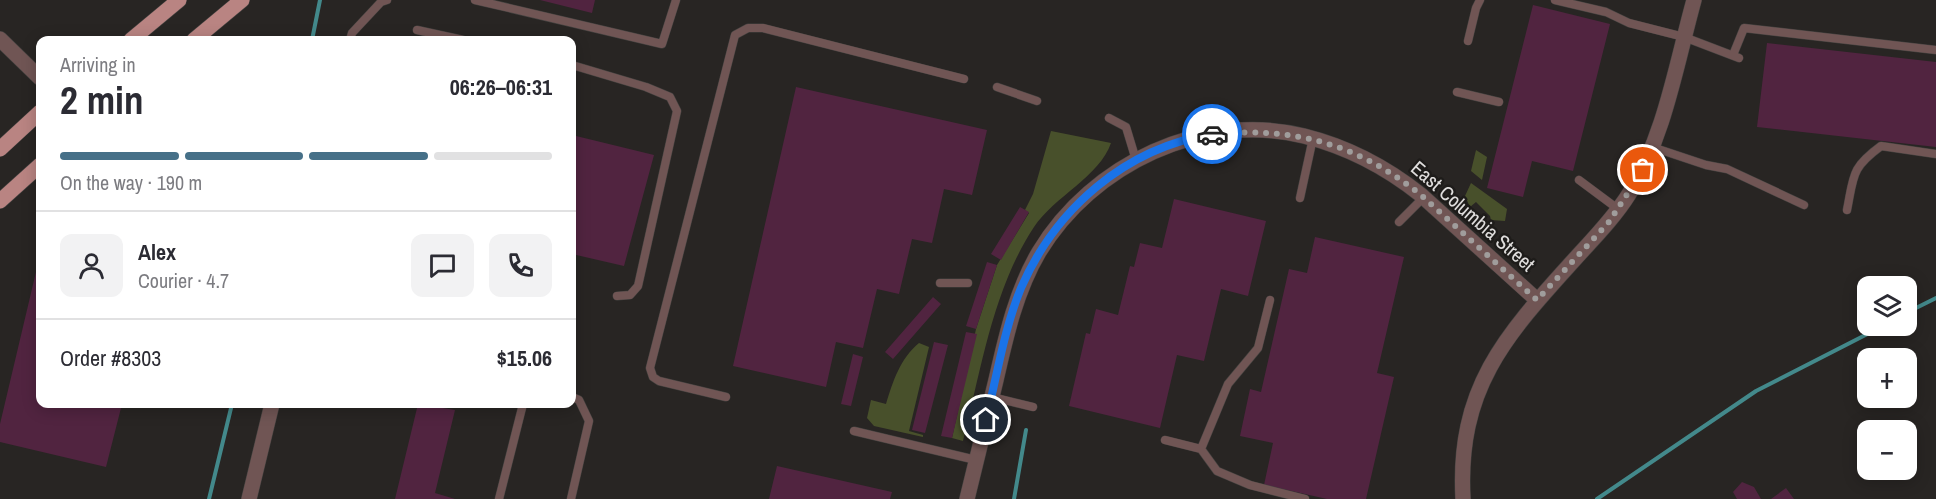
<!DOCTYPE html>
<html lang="en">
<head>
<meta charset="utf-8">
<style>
	:root { --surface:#fff; --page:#f2f2f3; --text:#2b2b33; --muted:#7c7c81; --line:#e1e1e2; --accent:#467088 }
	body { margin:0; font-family:"Archivo Narrow",sans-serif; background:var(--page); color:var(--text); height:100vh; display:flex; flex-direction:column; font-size:22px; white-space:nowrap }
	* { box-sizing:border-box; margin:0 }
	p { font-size:20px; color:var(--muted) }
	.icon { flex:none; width:33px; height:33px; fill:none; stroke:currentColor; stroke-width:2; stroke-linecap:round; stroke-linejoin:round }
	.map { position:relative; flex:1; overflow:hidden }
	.details { position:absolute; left:36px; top:36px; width:540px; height:372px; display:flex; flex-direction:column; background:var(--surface); border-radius:12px; box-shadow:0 3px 15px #0003 }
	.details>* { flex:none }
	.buttons { position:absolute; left:1857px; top:276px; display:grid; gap:12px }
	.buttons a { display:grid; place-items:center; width:60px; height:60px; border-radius:12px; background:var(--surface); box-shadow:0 3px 15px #0003; font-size:30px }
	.pin { position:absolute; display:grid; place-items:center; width:51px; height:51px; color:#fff; margin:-26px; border:3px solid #fff; border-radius:50%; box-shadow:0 2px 6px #0007 }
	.courier { position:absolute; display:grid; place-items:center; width:60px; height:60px; margin:-30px; border:4px solid #1a73e8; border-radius:50%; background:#fff; color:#222; box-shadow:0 2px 8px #0007 }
	.overview em { font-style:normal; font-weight:800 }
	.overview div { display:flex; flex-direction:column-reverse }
	.overview { display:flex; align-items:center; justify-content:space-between; height:102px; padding:0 24px }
	h1 { font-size:39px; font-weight:800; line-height:45px }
	.bar { display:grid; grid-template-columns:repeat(4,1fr); gap:9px 6px; align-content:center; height:72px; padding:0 24px }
	.bar i { height:8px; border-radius:4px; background:var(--line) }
	.bar .active { background:var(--accent) }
	.bar p { grid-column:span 4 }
	.line { display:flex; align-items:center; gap:15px; padding:0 24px; border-top:2px solid var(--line) }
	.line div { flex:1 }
	.round { display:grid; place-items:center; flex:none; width:63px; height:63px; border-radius:12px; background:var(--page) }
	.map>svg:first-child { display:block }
	.green { fill:#48502b }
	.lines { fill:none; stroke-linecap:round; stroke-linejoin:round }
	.stream { stroke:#43898b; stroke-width:4 }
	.building { fill:#512440 }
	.lane-casing { stroke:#454341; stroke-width:9 }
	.street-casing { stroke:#454341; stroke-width:16 }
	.primary-casing { stroke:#454341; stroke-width:16 }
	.lane { stroke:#705554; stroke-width:8 }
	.street { stroke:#705554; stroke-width:15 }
	.primary { stroke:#b98482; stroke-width:15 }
	.done { stroke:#a09d9c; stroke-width:6; stroke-dasharray:0 10.8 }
	.route { stroke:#1a73e8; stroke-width:8 }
	.labels { text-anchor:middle; stroke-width:5; stroke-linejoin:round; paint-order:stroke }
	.street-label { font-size:20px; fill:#e0dedd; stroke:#1e1c1a }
</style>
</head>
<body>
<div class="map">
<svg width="1936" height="499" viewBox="0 0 1936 499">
	<rect width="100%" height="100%" fill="#282523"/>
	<path class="green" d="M 1051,131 L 1111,143 C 1100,176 1054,197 1034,227 C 993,289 981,370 963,441 L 952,438 L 976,329 L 997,265 L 1029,213 L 1025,210 L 1033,194 Z
		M 1476,150 L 1487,157 L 1482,180 L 1471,171 Z
		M 1471,183 L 1507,209 L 1505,221 L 1491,220 L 1490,216 L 1476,202 L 1470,207 L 1465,196 Z
		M 919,343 L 929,347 L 909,431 L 923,435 L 923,437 L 874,426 L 867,418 L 871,400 L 886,404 C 893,381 900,359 919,343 Z"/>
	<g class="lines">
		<path class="stream" d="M 312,40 L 320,0
			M 1906,313 L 1936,298
			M 209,499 L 232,404
			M 1014,499 L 1026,430
			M 1597,499 L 1756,391 L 1883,326"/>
	</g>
	<path class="building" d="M 540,0 L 595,0 L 592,13 Z
		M 1533,5 L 1610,24 L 1573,171 L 1532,161 L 1523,197 L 1487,188 Z
		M 1767,43 L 1936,62 L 1936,147 L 1757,127 Z
		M 796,87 L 987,130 L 972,195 L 944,189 L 932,243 L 912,239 L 899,294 L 877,289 L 863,348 L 836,342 L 826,387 L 733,366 Z
		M 572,135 L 654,155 L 624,266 L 572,254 Z
		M 1174,199 L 1266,221 L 1248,296 L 1221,289 L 1204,361 L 1177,355 L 1160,428 L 1069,406 L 1086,333 L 1090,334 L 1096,309 L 1118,315 L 1130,266 L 1134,267 L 1140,243 L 1162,248 Z
		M 1020,207 L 1029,212 L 1001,260 L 991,254 Z
		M 1315,237 L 1404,257 L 1377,373 L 1394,377 L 1366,499 L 1327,499 L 1264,485 L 1273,443 L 1240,436 L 1250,389 L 1261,392 L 1289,269 L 1307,273 Z
		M 40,255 L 40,404 L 122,404 L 106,467 L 0,442 L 0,424 Z
		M 987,262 L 997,265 L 976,329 L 966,326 Z
		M 933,297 L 941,304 L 893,359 L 885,352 Z
		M 966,332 L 977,334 L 952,438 L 941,436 Z
		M 934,342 L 948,345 L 925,433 L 912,430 Z
		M 853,354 L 863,357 L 851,406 L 841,404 Z
		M 418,404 L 455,410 L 435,493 L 455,499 L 395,499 Z
		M 777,466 L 892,492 L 890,499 L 769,499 Z
		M 1742,482 L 1754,487 L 1761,499 L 1737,499 L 1733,492 Z
		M 1786,488 L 1794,499 L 1771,499 Z"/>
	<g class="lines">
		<defs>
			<path id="lane" d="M 475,0 L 662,44 L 676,0
				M 1555,0 L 1606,12 L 1629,23 L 1684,37 L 1739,58
				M 417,30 L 463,40
				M 350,40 L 352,33 L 381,2 L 387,0
				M 1468,41 L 1476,8 L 1480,0
				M 1733,55 L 1744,28 L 1936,50
				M 572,65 L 646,87 L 670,97 L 677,111 L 638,286 L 630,295 L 617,296
				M 997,87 L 1037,101
				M 1457,92 L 1499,102
				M 1109,118 L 1126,127 L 1136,160
				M 1652,147 L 1706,165 L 1727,169 L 1804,205
				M 1579,180 L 1618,209
				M 1300,198 L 1313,138
				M 1847,210 C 1854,175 1851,168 1881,146 L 1936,154
				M 1399,222 L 1424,197
				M 940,283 L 968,283
				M 1270,300 L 1258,348 L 1228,384 L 1201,449 L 1217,471 L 1250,485 L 1305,499
				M 726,397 L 659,381 L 653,377 L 650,368 L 735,35 L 748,28 L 763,28 L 964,79
				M 992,397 L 1033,407
				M 854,431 L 976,460
				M 1165,440 L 1201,449
				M 499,499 L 523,404
				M 571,499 L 589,421 L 579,400 L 572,397"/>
			<path id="street" d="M 0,39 L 40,78
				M 249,499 L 272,404
				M 967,499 C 977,459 986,420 996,380 C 1006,336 1016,291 1039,252 C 1092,164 1203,111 1304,136 C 1348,147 1386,167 1421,195 L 1537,300
				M 1463,499 C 1457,389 1504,337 1574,260 C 1593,239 1614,218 1629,194 C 1665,135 1676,65 1694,0"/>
			<path id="primary" d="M 131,40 L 179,0
				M 194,40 L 242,0
				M 0,149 L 40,112
				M 0,201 L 40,165"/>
		</defs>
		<use href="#lane" class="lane-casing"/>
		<use href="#street" class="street-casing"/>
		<use href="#primary" class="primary-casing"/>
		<use href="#lane" class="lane"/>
		<use href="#street" class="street"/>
		<use href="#primary" class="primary"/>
	</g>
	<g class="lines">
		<path class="done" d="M 1212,134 C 1294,127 1356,143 1421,195 L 1537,300 L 1609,222 L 1643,170"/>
		<path class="route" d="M 986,420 C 997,376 1004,329 1021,288 C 1056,208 1126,148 1212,134"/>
	</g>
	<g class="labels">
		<g class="street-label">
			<text transform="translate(1473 216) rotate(41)" y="7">East Columbia Street</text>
		</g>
	</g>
</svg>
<div class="buttons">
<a><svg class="icon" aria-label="layers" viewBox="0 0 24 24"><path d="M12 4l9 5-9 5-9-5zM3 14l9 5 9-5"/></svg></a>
<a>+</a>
<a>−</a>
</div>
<div class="pin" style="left:1643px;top:170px;background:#ea580c"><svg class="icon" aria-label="bag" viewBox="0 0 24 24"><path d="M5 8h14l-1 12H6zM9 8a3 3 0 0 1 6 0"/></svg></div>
<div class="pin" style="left:986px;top:420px;background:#1f2937"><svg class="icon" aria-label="home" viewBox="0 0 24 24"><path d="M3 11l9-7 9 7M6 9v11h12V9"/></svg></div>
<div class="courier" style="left:1212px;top:134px"><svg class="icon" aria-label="car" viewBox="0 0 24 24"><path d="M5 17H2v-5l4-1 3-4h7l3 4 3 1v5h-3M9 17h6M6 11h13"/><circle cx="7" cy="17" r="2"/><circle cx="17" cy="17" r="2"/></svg></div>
<section class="details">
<div class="overview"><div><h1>2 min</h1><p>Arriving in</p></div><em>06:26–06:31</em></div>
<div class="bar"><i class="active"></i><i class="active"></i><i class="active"></i><i></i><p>On the way · 190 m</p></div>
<div class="line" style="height:108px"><a class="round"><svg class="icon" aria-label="person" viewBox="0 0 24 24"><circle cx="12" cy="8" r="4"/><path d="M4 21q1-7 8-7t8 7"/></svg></a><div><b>Alex</b><p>Courier · 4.7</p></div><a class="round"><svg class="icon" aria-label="chat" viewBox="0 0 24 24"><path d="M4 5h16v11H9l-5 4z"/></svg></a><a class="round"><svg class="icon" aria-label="phone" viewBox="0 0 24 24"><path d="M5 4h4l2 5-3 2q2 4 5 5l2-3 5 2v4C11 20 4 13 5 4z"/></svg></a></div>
<div class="line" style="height:78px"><div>Order #8303</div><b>$15.06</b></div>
</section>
</div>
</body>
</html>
